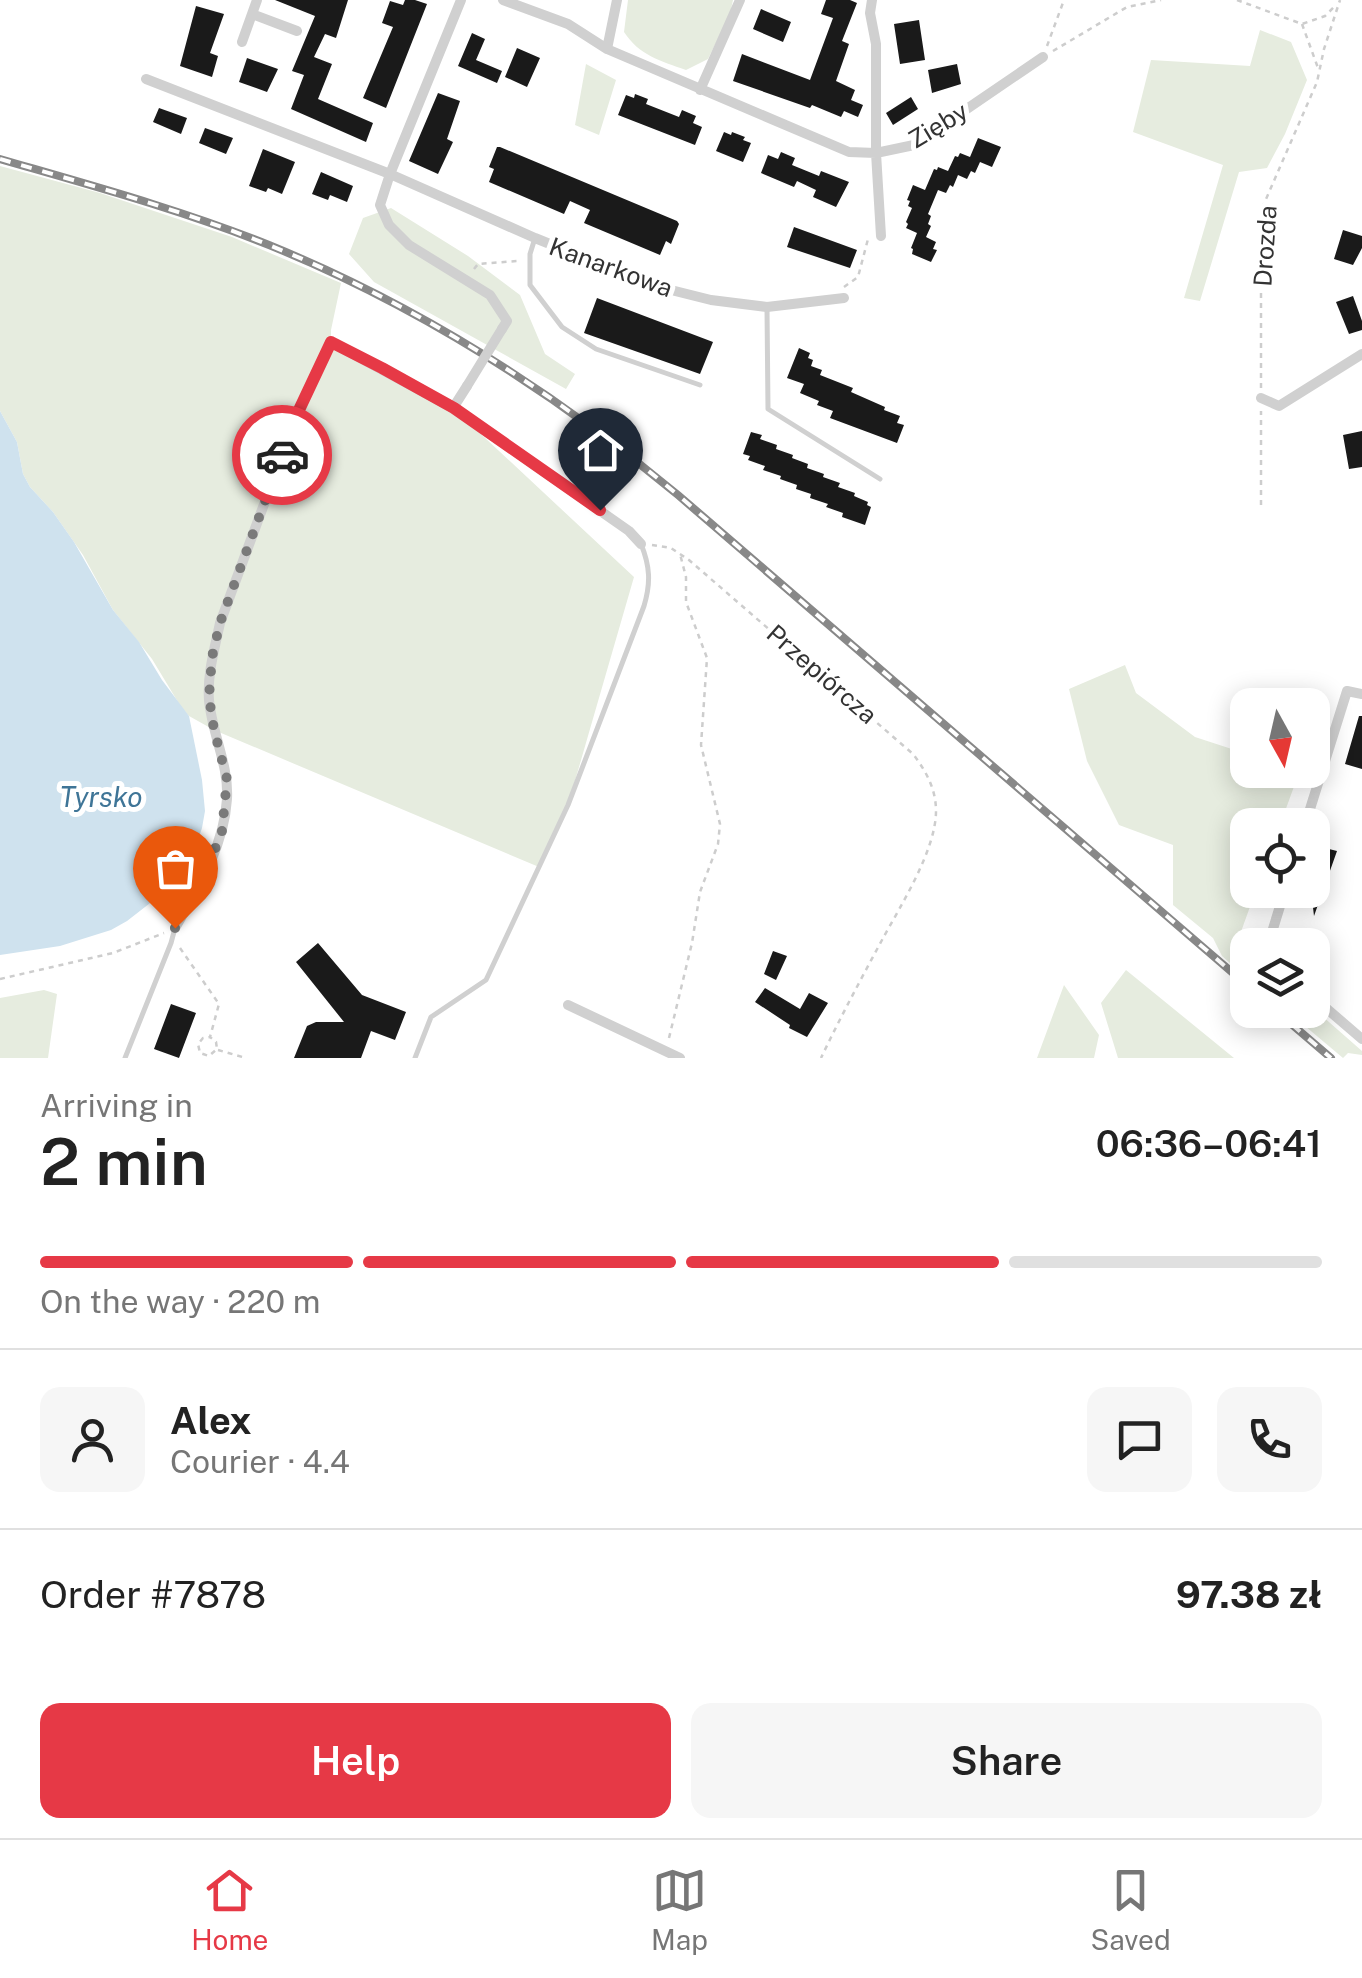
<!DOCTYPE html>
<html lang="en">
<head>
<meta charset="utf-8">
<style>
	:root { --surface:#fff; --page:#f6f6f6; --text:#222; --muted:#767676; --line:#e0e0e0; --accent:#e63946 }
	body { margin:0; font-family:"Public Sans",sans-serif; background:var(--page); color:var(--text); height:100vh; display:flex; flex-direction:column; font-size:38px; white-space:nowrap }
	* { box-sizing:border-box; margin:0 }
	p { font-size:32px; color:var(--muted) }
	.icon { flex:none; width:55px; height:55px; fill:none; stroke:currentColor; stroke-width:2; stroke-linecap:round; stroke-linejoin:round }
	.map { position:relative; height:1058px; overflow:hidden }
	.drawer { display:flex; flex-direction:column; background:var(--surface); flex:1 }
	.drawer>* { flex:none }
	.needle { width:65px; rotate:172deg }
	.fabs { position:absolute; left:1230px; top:688px; display:grid; gap:20px }
	.fabs a { display:grid; place-items:center; width:100px; height:100px; border-radius:20px; background:var(--surface); box-shadow:0 5px 25px #0003; font-size:50px }
	.pin { position:absolute; display:grid; place-items:center; width:85px; height:85px; color:#fff; margin:-102px -42px; border-radius:50% 50% 50% 0; rotate:-45deg; box-shadow:0 0 10px #0007 }
	.pin .icon { rotate:45deg }
	.courier { position:absolute; display:grid; place-items:center; width:100px; height:100px; margin:-50px; border:8px solid #e63946; border-radius:50%; background:#fff; color:#222; box-shadow:0 2px 12px #0007 }
	.headline em { font-style:normal; font-weight:600 }
	.headline div { display:flex; flex-direction:column-reverse }
	.headline { display:flex; align-items:center; justify-content:space-between; height:170px; padding:0 40px }
	h1 { font-size:65px; font-weight:600; line-height:75px }
	.bar { display:grid; grid-template-columns:repeat(4,1fr); gap:15px 10px; align-content:center; height:120px; padding:0 40px }
	.bar i { height:12px; border-radius:8px; background:var(--line) }
	.bar .selected { background:var(--accent) }
	.bar p { grid-column:span 4 }
	.line { display:flex; align-items:center; gap:25px; padding:0 40px; border-top:2px solid var(--line) }
	.line div { flex:1 }
	.round { display:grid; place-items:center; flex:none; width:105px; height:105px; border-radius:20px; background:var(--page) }
	.primary-button { display:flex; gap:20px; margin-top:auto; padding:20px 40px }
	.primary-button a { flex:1; height:115px; border-radius:20px; background:var(--accent); color:#fff; font-size:40px; font-weight:600; line-height:115px; text-align:center }
	.primary-button a+a { background:var(--page); color:var(--text) }
	.tab-bar { display:flex; justify-content:space-around; align-items:center; height:140px; border-top:2px solid var(--line); background:var(--surface); font-size:28px; color:var(--muted) }
	.tab-bar a { display:grid; justify-items:center; gap:5px }
	.tab-bar .selected { color:var(--accent) }
	.map>svg:first-child { display:block }
	.green { fill:#e6ecdf }
	.water { fill:#cfe2ee }
	.building { fill:#1a1a1a }
	.lines { fill:none; stroke-linecap:round; stroke-linejoin:round }
	.path { stroke:#cdcdcd; stroke-width:2.5; stroke-dasharray:5 5; stroke-linecap:butt }
	.lane { stroke:#d0d0d0; stroke-width:5 }
	.street { stroke:#d0d0d0; stroke-width:10 }
	.rail-casing { stroke:#888; stroke-width:8 }
	.rail { stroke:#fff; stroke-width:4; stroke-dasharray:11; stroke-linecap:butt }
	.street-bridge { stroke:#d0d0d0; stroke-width:10 }
	.done { stroke:#7a7a7a; stroke-width:10; stroke-dasharray:0 18 }
	.route { stroke:#e63946; stroke-width:12 }
	.labels { text-anchor:middle; stroke-width:10; stroke-linejoin:round; paint-order:stroke }
	.street-label { font-size:25px; fill:#333; stroke:#fff }
	.water-label { font-size:28px; font-style:italic; fill:#3f7597; stroke:#fff }
</style>
</head>
<body>
<div class="map">
<svg width="1362" height="1058" viewBox="0 0 1362 1058">
	<rect width="100%" height="100%" fill="#fff"/>
	<path class="green" d="M 628,0 L 733,0 L 730,14 L 708,59 L 686,70 C 660,61 639,55 624,32 Z
		M 1260,30 L 1291,42 L 1307,80 L 1285,134 L 1267,168 L 1239,172 L 1200,301 L 1184,298 L 1223,165 L 1133,132 L 1151,60 L 1250,66 Z
		M 586,64 L 616,80 L 599,135 L 575,125 Z
		M 0,166 L 100,193 L 232,237 L 341,283 L 331,330 L 331,343 L 453,408 L 634,577 L 568,805 L 539,867 L 214,730 L 189,716 L 181,707 L 152,659 L 113,610 L 83,555 L 53,512 L 30,487 L 23,474 L 17,442 L 0,411 Z
		M 391,208 L 468,256 L 520,295 L 545,354 L 575,374 L 566,389 L 374,282 L 349,254 L 363,218 Z
		M 1125,665 L 1136,693 L 1195,737 L 1247,754 L 1248,770 L 1300,770 L 1280,825 L 1248,825 L 1248,890 L 1256,890 L 1233,954 L 1247,958 L 1247,978 L 1222,956 L 1213,938 L 1173,905 L 1173,845 L 1119,825 L 1087,761 L 1069,689 Z
		M 1126,970 L 1234,1058 L 1118,1058 L 1101,1003 Z
		M 1064,985 L 1099,1035 L 1094,1058 L 1037,1058 Z
		M 44,990 L 57,994 L 48,1058 L 0,1058 L 0,998 Z
		M 1313,1008 L 1362,1051 L 1362,1055 L 1348,1053 L 1343,1058 L 1286,1010 L 1312,1010 Z"/>
	<path class="water" d="M 0,411 L 17,442 L 23,474 L 30,487 L 53,512 L 74,542 L 113,610 L 139,642 L 162,680 L 189,716 L 202,780 L 205,811 L 202,828 L 196,845 L 180,872 L 154,900 L 127,921 L 111,930 L 60,946 L 0,955 Z"/>
	<path class="building" d="M 275,0 L 348,0 L 336,38 L 325,34 L 314,57 L 332,64 L 318,99 L 373,123 L 366,142 L 291,109 L 304,75 L 292,71 L 315,16 Z
		M 405,0 L 415,0 L 427,4 L 386,108 L 363,98 L 393,27 L 382,23 L 390,1 L 403,5 Z
		M 826,0 L 850,0 L 857,3 L 842,41 L 849,44 L 836,81 L 855,90 L 851,100 L 863,105 L 858,117 L 844,111 L 841,117 L 812,105 L 810,108 L 733,81 L 742,54 L 810,80 L 833,18 L 821,14 Z
		M 196,6 L 224,14 L 210,53 L 218,56 L 212,77 L 180,66 Z
		M 761,9 L 791,22 L 783,42 L 753,29 Z
		M 919,20 L 925,60 L 900,64 L 894,24 Z
		M 472,33 L 485,39 L 476,60 L 502,71 L 497,83 L 458,66 Z
		M 517,48 L 540,58 L 527,87 L 505,77 Z
		M 247,58 L 278,69 L 267,92 L 239,82 Z
		M 957,64 L 961,84 L 932,93 L 928,70 Z
		M 438,93 L 460,101 L 447,139 L 453,142 L 438,174 L 409,161 Z
		M 635,94 L 648,99 L 646,104 L 679,117 L 682,110 L 696,116 L 693,123 L 702,127 L 695,145 L 618,115 L 626,95 L 634,98 Z
		M 911,97 L 918,109 L 893,125 L 886,113 Z
		M 159,108 L 187,118 L 181,134 L 153,122 Z
		M 205,128 L 233,138 L 226,154 L 199,143 Z
		M 724,132 L 731,135 L 732,132 L 745,137 L 743,140 L 751,143 L 743,162 L 716,151 Z
		M 978,138 L 1001,147 L 992,167 L 980,162 L 975,173 L 971,171 L 967,179 L 958,175 L 953,187 L 950,185 L 946,193 L 938,190 L 928,214 L 931,216 L 928,224 L 931,226 L 926,237 L 936,242 L 933,249 L 937,250 L 931,262 L 912,254 L 913,249 L 911,248 L 917,233 L 906,228 L 908,224 L 906,222 L 912,208 L 908,206 L 910,201 L 907,200 L 913,185 L 925,190 L 934,169 L 937,170 L 938,167 L 948,171 L 955,156 L 958,157 L 960,153 L 970,157 Z
		M 497,147 L 500,147 L 677,221 L 679,224 L 671,244 L 666,241 L 660,255 L 584,223 L 590,210 L 570,201 L 564,214 L 489,182 L 494,169 L 489,167 Z
		M 263,149 L 295,162 L 282,194 L 268,188 L 266,192 L 249,186 Z
		M 781,152 L 795,158 L 792,165 L 819,176 L 821,171 L 849,182 L 836,207 L 813,197 L 816,190 L 797,181 L 794,187 L 761,173 L 768,155 L 778,159 Z
		M 321,172 L 353,186 L 347,202 L 330,195 L 328,200 L 312,194 Z
		M 794,227 L 857,250 L 850,268 L 787,247 Z
		M 1343,230 L 1362,236 L 1362,248 L 1353,265 L 1334,259 Z
		M 1353,296 L 1362,321 L 1362,330 L 1349,334 L 1336,302 Z
		M 597,298 L 713,342 L 700,374 L 584,333 Z
		M 799,348 L 810,353 L 808,358 L 813,360 L 811,366 L 822,370 L 820,375 L 853,388 L 851,392 L 885,407 L 884,410 L 900,416 L 897,423 L 904,425 L 897,443 L 830,418 L 833,411 L 817,405 L 819,401 L 800,393 L 804,384 L 787,378 Z
		M 1362,431 L 1362,467 L 1349,469 L 1343,435 Z
		M 751,432 L 762,435 L 760,439 L 777,445 L 776,449 L 793,455 L 792,458 L 808,464 L 807,468 L 824,474 L 823,477 L 840,483 L 838,487 L 855,493 L 854,496 L 868,502 L 867,505 L 871,507 L 865,525 L 842,517 L 843,513 L 826,507 L 828,504 L 810,498 L 811,494 L 796,489 L 797,485 L 780,479 L 781,476 L 763,470 L 765,466 L 748,460 L 750,456 L 743,454 Z
		M 1359,716 L 1362,716 L 1362,769 L 1345,764 Z
		M 1317,846 L 1337,851 L 1314,916 L 1312,899 L 1293,894 L 1294,890 L 1312,890 L 1312,859 Z
		M 318,943 L 362,995 L 406,1012 L 395,1040 L 371,1031 L 361,1058 L 294,1058 L 307,1026 L 316,1022 L 344,1022 L 296,962 Z
		M 773,951 L 787,956 L 776,980 L 764,974 Z
		M 765,988 L 800,1009 L 809,993 L 828,1003 L 807,1037 L 789,1028 L 790,1025 L 755,1002 Z
		M 171,1004 L 196,1013 L 179,1058 L 154,1049 Z"/>
	<g class="lines">
		<path class="path" d="M 1237,0 L 1302,24 L 1325,16 L 1336,5
			M 1302,24 L 1318,68
			M 1047,46 L 1064,0
			M 1053,51 L 1127,7 L 1161,0
			M 474,269 L 478,264 L 518,261
			M 844,287 L 858,277 L 868,239
			M 1261,388 L 1261,228 L 1263,206 L 1317,82 L 1324,49 L 1340,0
			M 1261,505 L 1261,411
			M 652,545 L 671,548 L 689,560 L 913,754 C 926,771 936,789 936,811 C 936,850 901,905 882,940 C 861,979 840,1018 821,1058
			M 179,870 L 191,850
			M 180,948 L 219,1004 L 210,1037 L 216,1042 L 217,1049 L 209,1056 L 200,1053 L 198,1044 L 203,1038 L 210,1037
			M 0,979 L 113,953 L 164,933
			M 669,1038 L 692,943 L 700,892 L 718,844 L 720,824 L 701,745 L 707,658 L 686,602 L 686,577 L 680,554
			M 218,1050 L 246,1058"/>
		<path class="lane" d="M 535,238 L 530,254 L 530,285 L 562,327 L 596,349 L 700,385
			M 767,309 L 768,409 L 880,479
			M 125,1058 L 171,943 L 175,928
			M 415,1058 L 431,1017 L 486,980 L 568,805 L 644,606 C 651,583 650,566 641,544"/>
		<path class="street" d="M 461,0 L 390,174 L 380,205 L 389,225 L 409,245 L 490,295 L 507,321 L 502,329
			M 503,0 L 568,24 L 607,49 L 849,152 L 876,153 L 914,145 L 1043,57
			M 872,0 L 870,13 L 876,44 L 876,153 L 881,236
			M 252,14 L 297,31
			M 242,42 L 257,0
			M 607,49 L 617,0
			M 146,79 L 390,174 L 535,238 L 651,285 L 711,300 L 767,307 L 844,298
			M 700,90 L 740,0
			M 1261,398 L 1279,406 L 1362,354
			M 453,408 L 629,531 L 641,544
			M 1305,825 L 1347,691 L 1362,694
			M 175,928 C 198,888 224,847 227,799 C 229,765 212,734 209,700 C 207,674 215,647 220,623 L 299,410 L 331,342 L 453,408 L 467,386
			M 1268,945 L 1285,890
			M 1312,996 L 1362,1039
			M 568,1005 L 680,1058"/>
		<defs>
			<path id="rail" d="M 0,159 C 90,185 182,210 269,245 C 419,306 554,392 678,495 L 1248,986
				M 1275,1010 L 1331,1058"/>
		</defs>
		<use href="#rail" class="rail-casing"/>
		<use href="#rail" class="rail"/>
		<path class="street-bridge" d="M 467,386 L 502,329"/>
	</g>
	<g class="lines">
		<path class="done" d="M 175,928 L 203,880 L 222,831 L 227,779 L 214,730 L 209,697 L 212,657 L 220,623 L 282,455"/>
		<path class="route" d="M 282,455 L 299,410 L 331,342 L 382,368 L 454,408 L 600,510"/>
	</g>
	<g class="labels">
		<g class="street-label">
			<text transform="translate(938 125) rotate(-31)" y="9">Zięby</text>
			<text transform="translate(1265 246) rotate(-86)" y="9">Drozda</text>
			<text transform="translate(611 267) rotate(20)" y="9">Kanarkowa</text>
			<text transform="translate(822 674) rotate(41)" y="9">Przepiórcza</text>
		</g>
		<g class="water-label">
			<text x="101" y="807">Tyrsko</text>
		</g>
	</g>
</svg>
<div class="fabs">
<a><svg class="needle" viewBox="-14 -14 28 28"><path d="M0-13l5 13h-10z" fill="#e53935"/><path d="M0 13l5-13h-10z" fill="#767676"/></svg></a>
<a><svg class="icon" aria-label="locate" viewBox="0 0 24 24"><circle cx="12" cy="12" r="6"/><path d="M12 2v4M12 18v4M2 12h4M18 12h4"/></svg></a>
<a><svg class="icon" aria-label="layers" viewBox="0 0 24 24"><path d="M12 4l9 5-9 5-9-5zM3 14l9 5 9-5"/></svg></a>
</div>
<div class="pin" style="left:175px;top:928px;background:#ea580c"><svg class="icon" aria-label="bag" viewBox="0 0 24 24"><path d="M5 8h14l-1 12H6zM9 8a3 3 0 0 1 6 0"/></svg></div>
<div class="pin" style="left:600px;top:510px;background:#1f2937"><svg class="icon" aria-label="home" viewBox="0 0 24 24"><path d="M3 11l9-7 9 7M6 9v11h12V9"/></svg></div>
<div class="courier" style="left:282px;top:455px"><svg class="icon" aria-label="car" viewBox="0 0 24 24"><path d="M5 17H2v-5l4-1 3-4h7l3 4 3 1v5h-3M9 17h6M6 11h13"/><circle cx="7" cy="17" r="2"/><circle cx="17" cy="17" r="2"/></svg></div>
</div>
<section class="drawer">
<div class="headline"><div><h1>2 min</h1><p>Arriving in</p></div><em>06:36–06:41</em></div>
<div class="bar"><i class="selected"></i><i class="selected"></i><i class="selected"></i><i></i><p>On the way · 220 m</p></div>
<div class="line" style="height:180px"><a class="round"><svg class="icon" aria-label="person" viewBox="0 0 24 24"><circle cx="12" cy="8" r="4"/><path d="M4 21q1-7 8-7t8 7"/></svg></a><div><b>Alex</b><p>Courier · 4.4</p></div><a class="round"><svg class="icon" aria-label="chat" viewBox="0 0 24 24"><path d="M4 5h16v11H9l-5 4z"/></svg></a><a class="round"><svg class="icon" aria-label="phone" viewBox="0 0 24 24"><path d="M5 4h4l2 5-3 2q2 4 5 5l2-3 5 2v4C11 20 4 13 5 4z"/></svg></a></div>
<div class="line" style="height:130px"><div>Order #7878</div><b>97.38 zł</b></div>
<div class="primary-button"><a>Help</a><a>Share</a></div>
</section>
<nav class="tab-bar">
<a class="selected"><svg class="icon" aria-label="home" viewBox="0 0 24 24"><path d="M3 11l9-7 9 7M6 9v11h12V9"/></svg>Home</a>
<a><svg class="icon" aria-label="map" viewBox="0 0 24 24"><path d="M3 6l6-2 6 2 6-2v14l-6 2-6-2-6 2zM9 4v14M15 6v14"/></svg>Map</a>
<a><svg class="icon" aria-label="saved" viewBox="0 0 24 24"><path d="M7 4h10v16l-5-4-5 4z"/></svg>Saved</a>
</nav>
</body>
</html>
